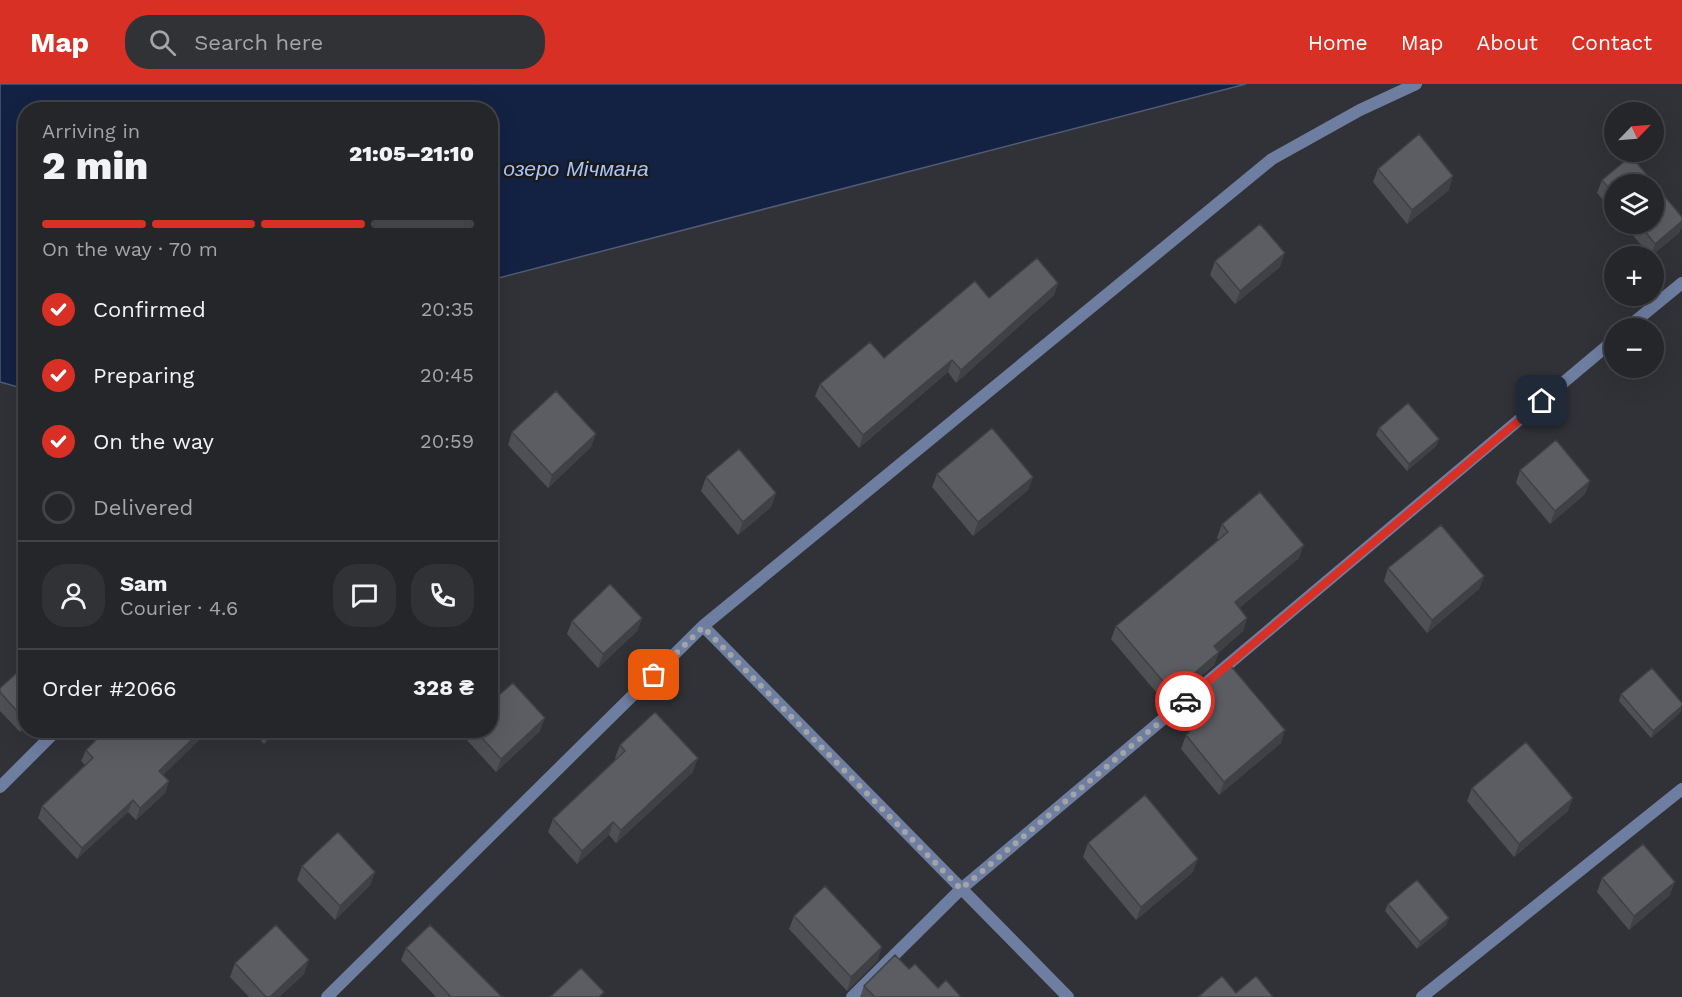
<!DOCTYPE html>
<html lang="en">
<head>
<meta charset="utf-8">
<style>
	:root { --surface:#242629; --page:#303235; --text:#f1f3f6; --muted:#a3a5a8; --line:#414346; --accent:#d93025 }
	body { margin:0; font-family:"Work Sans",sans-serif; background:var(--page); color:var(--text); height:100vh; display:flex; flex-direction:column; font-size:22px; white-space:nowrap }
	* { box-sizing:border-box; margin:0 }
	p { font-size:20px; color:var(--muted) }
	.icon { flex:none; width:33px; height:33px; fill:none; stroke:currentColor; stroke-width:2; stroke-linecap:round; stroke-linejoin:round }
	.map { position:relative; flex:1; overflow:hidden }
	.panel { position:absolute; left:18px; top:18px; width:480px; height:636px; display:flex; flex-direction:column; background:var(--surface); border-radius:24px; box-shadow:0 6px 24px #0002,0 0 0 2px var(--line) }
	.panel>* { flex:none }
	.needle { width:39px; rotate:65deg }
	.controls { position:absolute; left:1604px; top:18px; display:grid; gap:12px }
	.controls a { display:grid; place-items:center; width:60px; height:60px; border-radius:50%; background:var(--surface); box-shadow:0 6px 24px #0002,0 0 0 2px var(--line); font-size:30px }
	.pin { position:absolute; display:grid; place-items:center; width:51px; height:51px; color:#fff; margin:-26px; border-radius:12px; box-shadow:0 3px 9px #0006 }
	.courier { position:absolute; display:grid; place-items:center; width:60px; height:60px; margin:-30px; border:4px solid #d93025; border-radius:50%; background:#fff; color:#222; box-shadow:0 2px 8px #0007 }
	.overview em { font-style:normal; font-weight:800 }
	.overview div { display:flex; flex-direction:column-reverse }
	.overview { display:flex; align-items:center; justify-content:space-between; height:102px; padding:0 24px }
	h1 { font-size:39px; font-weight:800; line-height:45px }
	.bar { display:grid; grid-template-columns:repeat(4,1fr); gap:9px 6px; align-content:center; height:72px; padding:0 24px }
	.bar i { height:8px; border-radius:4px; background:var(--line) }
	.bar .selected { background:var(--accent) }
	.bar p { grid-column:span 4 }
	.line { display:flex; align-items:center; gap:15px; padding:0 24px; border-top:2px solid var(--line) }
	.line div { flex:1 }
	.round { display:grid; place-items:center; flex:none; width:63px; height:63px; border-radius:24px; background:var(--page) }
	ol { padding:0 24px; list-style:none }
	li { display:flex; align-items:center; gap:18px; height:66px }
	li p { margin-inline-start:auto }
	li .icon { padding:6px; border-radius:50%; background:var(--accent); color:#fff; stroke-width:4 }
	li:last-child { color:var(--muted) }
	li i { width:33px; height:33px; border:3px solid var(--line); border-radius:50% }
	header { display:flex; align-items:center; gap:36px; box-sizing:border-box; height:84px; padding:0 30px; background:var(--accent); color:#fff }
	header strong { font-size:28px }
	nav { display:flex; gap:33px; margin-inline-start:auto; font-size:21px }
	.search { width:420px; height:54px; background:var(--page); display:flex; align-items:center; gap:15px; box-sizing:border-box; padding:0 21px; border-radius:24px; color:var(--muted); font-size:22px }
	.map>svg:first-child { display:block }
	.water { fill:#132143; stroke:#505b74; stroke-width:1.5 }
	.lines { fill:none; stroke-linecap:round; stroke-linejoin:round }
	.street { stroke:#6e7ea1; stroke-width:12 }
	.wall { fill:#4e5055 }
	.shaded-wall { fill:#404145 }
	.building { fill:#5b5d63; stroke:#404145; stroke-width:1.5 }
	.done { stroke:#a2a4a8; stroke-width:6; stroke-dasharray:0 10.8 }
	.route { stroke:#d93025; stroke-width:8 }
	.labels { text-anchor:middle; stroke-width:5; stroke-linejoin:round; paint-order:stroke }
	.water-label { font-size:21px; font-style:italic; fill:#adc4f8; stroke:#191a1c }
</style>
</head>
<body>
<header>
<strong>Map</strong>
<div class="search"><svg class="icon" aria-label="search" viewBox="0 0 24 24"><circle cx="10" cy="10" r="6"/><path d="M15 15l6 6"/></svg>Search here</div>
<nav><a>Home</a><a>Map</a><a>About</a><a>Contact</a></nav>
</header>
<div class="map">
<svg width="1682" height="913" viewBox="0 0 1682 913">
	<rect width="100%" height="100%" fill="#303237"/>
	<path class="water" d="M 0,0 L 1246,0 L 491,196 L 490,26 L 26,26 L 25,305 L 0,298 Z"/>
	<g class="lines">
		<path class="street" d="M 1627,244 L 1682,199
			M 703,542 L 1068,913
			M 0,703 L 57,646
			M 327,913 L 703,542 L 1272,75 L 1360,26 L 1416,0
			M 852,913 L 961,805 L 1614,256
			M 1422,913 L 1682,705"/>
	</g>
	<path class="wall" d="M 1631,72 L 1682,133 L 1682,142 L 1679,149 L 1651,172 L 1623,140 L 1653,140 L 1653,100 L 1614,100 L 1614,129 L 1597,109 L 1602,96 Z
		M 1378,85 L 1449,106 L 1407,140 L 1373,98 Z
		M 1215,177 L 1280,183 L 1235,220 L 1210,191 Z
		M 1058,199 L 1054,211 L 956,299 L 948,288 L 859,364 L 815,312 L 820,300 L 884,274 L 989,214 Z
		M 1379,344 L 1439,355 L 1436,362 L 1407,387 L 1376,351 Z
		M 512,348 L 591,363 L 548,404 L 508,361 Z
		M 1520,386 L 1590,397 L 1585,410 L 1550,440 L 1516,399 Z
		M 937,390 L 1033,393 L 1028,406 L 973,452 L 932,403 Z
		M 706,393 L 776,409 L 771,423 L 738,451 L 701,407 Z
		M 1222,440 L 1299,474 L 1239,524 L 1247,534 L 1243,547 L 1219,568 L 1214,581 L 1167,621 L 1111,555 L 1116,542 L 1218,456 L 1217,454 Z
		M 1388,484 L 1484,492 L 1479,505 L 1427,549 L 1384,497 Z
		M 642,534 L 637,547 L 598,584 L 567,550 L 572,537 Z
		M 26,581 L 26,642 L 20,648 L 0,627 L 0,604 Z
		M 1621,610 L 1681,628 L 1651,654 L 1619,617 Z
		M 1183,620 L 1281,659 L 1219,711 L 1181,665 L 1186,651 L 1190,648 L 1178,634 Z
		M 252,646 L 278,646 L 264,660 Z
		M 466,646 L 490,646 L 540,647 L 496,688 L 464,653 Z
		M 620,661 L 693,688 L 616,759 L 609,751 L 577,780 L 548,748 L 553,735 L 616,676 L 615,674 Z
		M 86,666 L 163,691 L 169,697 L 165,709 L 136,736 L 128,728 L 77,775 L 38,734 L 42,722 L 85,681 L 81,677 Z
		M 1472,704 L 1568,727 L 1514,773 L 1467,717 Z
		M 1088,759 L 1193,788 L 1136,836 L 1083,773 Z
		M 302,782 L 375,788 L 370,801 L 335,836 L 297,796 Z
		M 1602,794 L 1670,811 L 1629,846 L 1597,808 Z
		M 1388,820 L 1449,834 L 1446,841 L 1417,865 L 1385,827 Z
		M 794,832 L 878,876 L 847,907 L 789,845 Z
		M 406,864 L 502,913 L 436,913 L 401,876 Z
		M 235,879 L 304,890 L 279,913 L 249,913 L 230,893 Z
		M 909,885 L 938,904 L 961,913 L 860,913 L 864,902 Z"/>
	<path class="shaded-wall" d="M 1453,92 L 1449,106 L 1407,140 L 1412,126 Z
		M 1682,137 L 1682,142 L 1679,149 L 1651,172 L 1655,160 Z
		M 1285,169 L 1280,183 L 1235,220 L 1240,207 Z
		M 1058,199 L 1054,211 L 956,299 L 961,286 Z
		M 952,276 L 948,288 L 859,364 L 863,351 Z
		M 596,350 L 591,363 L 548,404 L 552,391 Z
		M 1439,355 L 1436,362 L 1407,387 L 1409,380 Z
		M 1033,393 L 1028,406 L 973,452 L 978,438 Z
		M 1590,397 L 1585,410 L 1550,440 L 1555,427 Z
		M 776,409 L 771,423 L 738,451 L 743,438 Z
		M 1304,461 L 1299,474 L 1230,532 L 1235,518 Z
		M 1484,492 L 1479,505 L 1427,549 L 1432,536 Z
		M 642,534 L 637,547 L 598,584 L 603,570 Z
		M 1247,534 L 1243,547 L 1209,576 L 1214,562 Z
		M 1219,568 L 1214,581 L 1167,621 L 1172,608 Z
		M 1682,622 L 1681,628 L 1651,654 L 1653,647 Z
		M 26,634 L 26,642 L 20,648 L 24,635 Z
		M 545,634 L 540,647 L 496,688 L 501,675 Z
		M 202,646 L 210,646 L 155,699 L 159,687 Z
		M 270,646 L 278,646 L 264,660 L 268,648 Z
		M 1285,646 L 1281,659 L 1219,711 L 1224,698 Z
		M 698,674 L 693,688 L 616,759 L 621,746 Z
		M 169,697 L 165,709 L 136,736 L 140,724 Z
		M 1573,714 L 1568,727 L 1514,773 L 1519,760 Z
		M 133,716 L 128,728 L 77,775 L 82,764 Z
		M 613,738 L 609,751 L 577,780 L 582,767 Z
		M 1198,775 L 1193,788 L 1136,836 L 1141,823 Z
		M 375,788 L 370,801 L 335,836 L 340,822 Z
		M 1675,798 L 1670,811 L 1629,846 L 1634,832 Z
		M 1449,834 L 1446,841 L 1417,865 L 1420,858 Z
		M 882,863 L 878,876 L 847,907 L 851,893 Z
		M 309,876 L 304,890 L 279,913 L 270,913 Z"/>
	<path class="building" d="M 1419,50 L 1453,92 L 1412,126 L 1378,85 Z
		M 1631,72 L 1682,133 L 1682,137 L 1655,160 L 1639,140 L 1653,140 L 1653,100 L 1614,100 L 1614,110 L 1602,96 Z
		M 1260,140 L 1285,169 L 1240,207 L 1215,177 Z
		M 1037,174 L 1058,199 L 961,286 L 952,276 L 863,351 L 820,300 L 870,258 L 884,274 L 975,197 L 989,214 Z
		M 556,307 L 596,350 L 552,391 L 512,348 Z
		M 1408,319 L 1439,355 L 1409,380 L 1379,344 Z
		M 992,344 L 1033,393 L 978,438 L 937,390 Z
		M 1556,356 L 1590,397 L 1555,427 L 1520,386 Z
		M 739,365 L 776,409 L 743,438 L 706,393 Z
		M 1260,408 L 1304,461 L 1235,518 L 1247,534 L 1214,562 L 1219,568 L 1172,608 L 1116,542 L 1228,448 L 1222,440 Z
		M 1441,441 L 1484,492 L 1432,536 L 1388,484 Z
		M 610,500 L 642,534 L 603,570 L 572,537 Z
		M 26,581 L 26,634 L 24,635 L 0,608 L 0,604 Z
		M 1230,581 L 1285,646 L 1224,698 L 1186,651 L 1199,640 L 1183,620 Z
		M 1652,584 L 1682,619 L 1682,622 L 1653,647 L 1621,610 Z
		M 513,599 L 545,634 L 501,675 L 475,646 L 490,646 L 490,619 Z
		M 655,628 L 698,674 L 621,746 L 613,738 L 582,767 L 553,735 L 625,667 L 620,661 Z
		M 106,646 L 121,646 L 122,648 L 124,646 L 202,646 L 159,687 L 169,697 L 140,724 L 133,716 L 82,764 L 42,722 L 93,674 L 86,666 Z
		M 1526,658 L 1573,714 L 1519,760 L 1472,704 Z
		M 1145,711 L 1198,775 L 1141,823 L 1088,759 Z
		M 338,748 L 375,788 L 340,822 L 302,782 Z
		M 1643,760 L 1675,798 L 1634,832 L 1602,794 Z
		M 1417,796 L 1449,834 L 1420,858 L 1388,820 Z
		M 825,802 L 882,863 L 851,893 L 794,832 Z
		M 276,841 L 309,876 L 270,913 L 266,913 L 235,879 Z
		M 430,841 L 502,913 L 451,913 L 406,864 Z
		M 895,871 L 909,885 L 915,880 L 938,904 L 946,896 L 961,913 L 875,913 L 864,902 Z
		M 581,884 L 604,908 L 599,913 L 550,913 Z
		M 1222,892 L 1236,909 L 1256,892 L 1273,913 L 1198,913 Z"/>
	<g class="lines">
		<path class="done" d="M 654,591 L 703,543 L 961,805 L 1185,617"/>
		<path class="route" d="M 1185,617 L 1542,317"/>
	</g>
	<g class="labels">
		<g class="water-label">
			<text x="576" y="92">озеро Мічмана</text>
		</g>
	</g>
</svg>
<div class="controls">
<a><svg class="needle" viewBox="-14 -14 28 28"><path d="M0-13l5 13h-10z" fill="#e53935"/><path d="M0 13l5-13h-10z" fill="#a3a5a8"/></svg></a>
<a><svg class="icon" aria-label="layers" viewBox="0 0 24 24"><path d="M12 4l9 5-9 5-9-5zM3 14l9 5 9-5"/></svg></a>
<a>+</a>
<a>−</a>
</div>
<div class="pin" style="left:654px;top:591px;background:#ea580c"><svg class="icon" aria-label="bag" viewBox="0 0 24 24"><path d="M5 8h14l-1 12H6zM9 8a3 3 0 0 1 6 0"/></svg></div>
<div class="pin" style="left:1542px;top:317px;background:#1f2937"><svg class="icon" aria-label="home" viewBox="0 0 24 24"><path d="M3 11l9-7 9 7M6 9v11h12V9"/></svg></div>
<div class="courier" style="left:1185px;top:617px"><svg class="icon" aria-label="car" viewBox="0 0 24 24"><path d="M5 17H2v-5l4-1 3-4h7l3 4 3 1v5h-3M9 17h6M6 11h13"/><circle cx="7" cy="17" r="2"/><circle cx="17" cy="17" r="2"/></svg></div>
<section class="panel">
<div class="overview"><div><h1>2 min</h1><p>Arriving in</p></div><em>21:05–21:10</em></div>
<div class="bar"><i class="selected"></i><i class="selected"></i><i class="selected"></i><i></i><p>On the way · 70 m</p></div>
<ol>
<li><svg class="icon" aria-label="check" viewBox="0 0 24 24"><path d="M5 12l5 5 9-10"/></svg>Confirmed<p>20:35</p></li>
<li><svg class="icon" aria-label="check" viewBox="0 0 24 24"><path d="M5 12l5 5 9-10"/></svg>Preparing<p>20:45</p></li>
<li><svg class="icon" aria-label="check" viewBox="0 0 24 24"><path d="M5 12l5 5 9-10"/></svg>On the way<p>20:59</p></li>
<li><i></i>Delivered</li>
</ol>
<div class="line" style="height:108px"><a class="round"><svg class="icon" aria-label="person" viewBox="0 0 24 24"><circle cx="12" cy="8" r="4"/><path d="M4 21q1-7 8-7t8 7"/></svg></a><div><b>Sam</b><p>Courier · 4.6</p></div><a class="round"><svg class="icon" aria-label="chat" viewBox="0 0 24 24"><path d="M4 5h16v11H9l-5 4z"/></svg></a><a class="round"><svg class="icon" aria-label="phone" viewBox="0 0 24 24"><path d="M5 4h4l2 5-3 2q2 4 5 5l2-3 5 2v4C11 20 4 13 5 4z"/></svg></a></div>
<div class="line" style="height:78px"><div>Order #2066</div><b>328 ₴</b></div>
</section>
</div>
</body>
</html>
